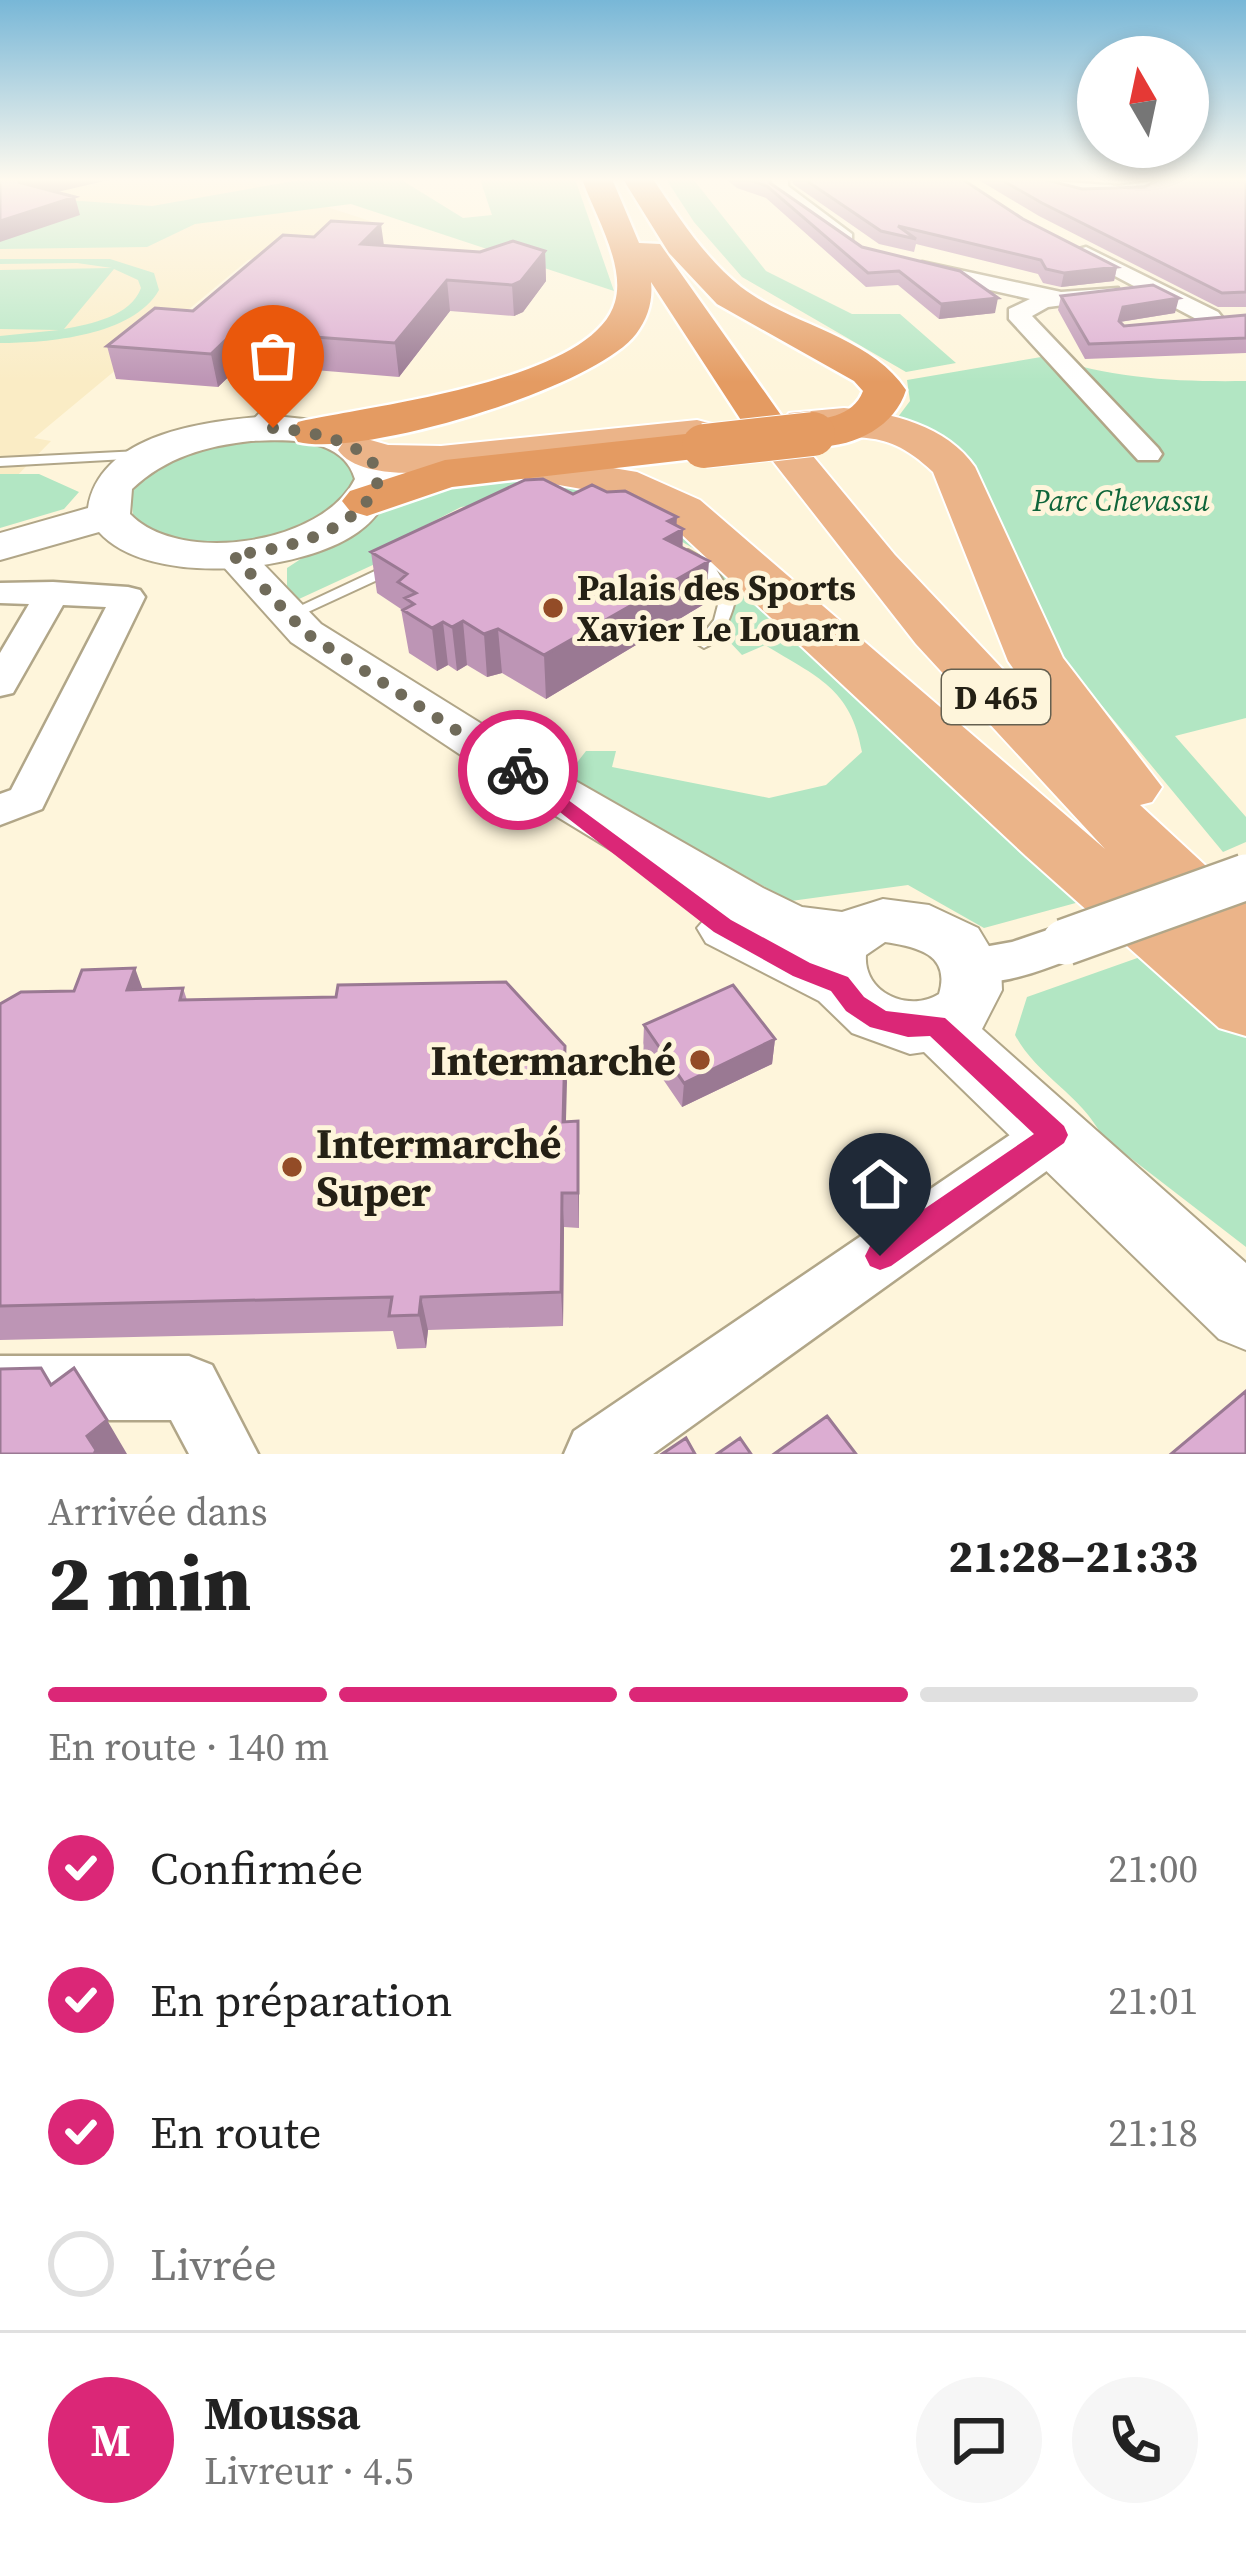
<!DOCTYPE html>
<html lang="fr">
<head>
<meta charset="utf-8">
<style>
	:root { --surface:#fff; --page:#f6f6f6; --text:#222; --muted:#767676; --line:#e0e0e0; --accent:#db2777 }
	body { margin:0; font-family:"Source Serif 4",serif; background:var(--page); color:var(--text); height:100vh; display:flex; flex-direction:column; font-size:45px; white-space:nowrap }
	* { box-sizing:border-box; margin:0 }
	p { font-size:39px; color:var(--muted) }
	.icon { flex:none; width:66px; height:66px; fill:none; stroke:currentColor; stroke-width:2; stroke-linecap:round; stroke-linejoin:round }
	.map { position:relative; height:1454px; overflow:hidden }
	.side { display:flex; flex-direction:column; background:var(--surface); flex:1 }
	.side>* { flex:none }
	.needle { width:78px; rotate:351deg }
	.controls { position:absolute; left:1077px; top:36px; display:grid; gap:24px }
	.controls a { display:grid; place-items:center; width:132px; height:132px; border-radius:50%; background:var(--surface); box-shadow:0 6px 18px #0003; font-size:60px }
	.pin { position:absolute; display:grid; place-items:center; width:102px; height:102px; color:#fff; margin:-123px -51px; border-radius:50% 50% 50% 0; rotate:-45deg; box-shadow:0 0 12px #0007 }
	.pin .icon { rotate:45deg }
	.courier { position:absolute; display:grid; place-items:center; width:120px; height:120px; margin:-60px; border:9px solid #db2777; border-radius:50%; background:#fff; color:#222; box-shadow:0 3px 15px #0007 }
	.summary em { font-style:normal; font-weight:800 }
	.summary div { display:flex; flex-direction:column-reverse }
	.summary { display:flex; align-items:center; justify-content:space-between; height:204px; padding:0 48px }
	h1 { font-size:78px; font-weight:800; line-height:90px }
	.bar { display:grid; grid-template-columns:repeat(4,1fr); gap:18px 12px; align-content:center; height:144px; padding:0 48px }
	.bar i { height:15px; border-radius:9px; background:var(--line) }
	.bar .current { background:var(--accent) }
	.bar p { grid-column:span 4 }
	.line { display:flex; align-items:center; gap:30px; padding:0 48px; border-top:3px solid var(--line) }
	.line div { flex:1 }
	.round { display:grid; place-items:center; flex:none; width:126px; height:126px; border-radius:63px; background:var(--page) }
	ol { padding:0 48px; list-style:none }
	li { display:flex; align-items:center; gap:36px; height:132px }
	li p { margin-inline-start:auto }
	li .icon { padding:12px; border-radius:50%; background:var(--accent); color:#fff; stroke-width:4 }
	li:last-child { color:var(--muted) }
	li i { width:66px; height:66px; border:6px solid var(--line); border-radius:50% }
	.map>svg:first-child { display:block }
	.built { fill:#faecc5 }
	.green { fill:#b2e6c3; fill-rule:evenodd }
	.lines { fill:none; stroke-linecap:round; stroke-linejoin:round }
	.service-casing { stroke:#b1a688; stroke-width:4 }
	.minor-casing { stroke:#b1a688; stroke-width:5 }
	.tertiary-casing { stroke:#b1a688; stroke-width:4 }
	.secondary-casing { stroke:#b1a688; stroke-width:4 }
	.primary-casing { stroke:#fff; stroke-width:4 }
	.trunk-casing { stroke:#fff; stroke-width:5 }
	.service { fill:#fff; fill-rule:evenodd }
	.minor { fill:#fff; fill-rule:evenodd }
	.tertiary { fill:#fff; fill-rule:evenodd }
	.secondary { fill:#fff; fill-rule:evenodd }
	.primary { fill:#ebb489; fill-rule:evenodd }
	.trunk { fill:#e49b62; fill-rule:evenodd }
	.minor-bridge-casing { stroke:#b1a688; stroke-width:50; stroke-linecap:butt }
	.trunk-bridge-casing { stroke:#fff; stroke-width:46; stroke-linecap:butt }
	.minor-bridge { stroke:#fff; stroke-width:45 }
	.trunk-bridge { stroke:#e49b62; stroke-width:44 }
	.wall { fill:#bd95b5 }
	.shaded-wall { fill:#9a7993 }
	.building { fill:#dcadd2; stroke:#9a7993; stroke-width:3 }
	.route { fill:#db2777 }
	.done { stroke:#706b5a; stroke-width:12; stroke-dasharray:0 21.6 }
	.poi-dot { fill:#934c27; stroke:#fef5db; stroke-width:4.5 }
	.labels { text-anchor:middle; stroke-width:10; stroke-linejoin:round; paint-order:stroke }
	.far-park-label { font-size:30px; font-style:italic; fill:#0f653a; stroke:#fef5db }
	.shield { fill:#fef5db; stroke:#656050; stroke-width:3 }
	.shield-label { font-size:33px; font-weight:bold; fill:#242015 }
	.poi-label { font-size:36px; font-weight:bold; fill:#242015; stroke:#fef5db; text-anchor:start }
	.near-poi-label { font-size:42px; font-weight:bold; fill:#242015; stroke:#fef5db; text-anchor:end }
</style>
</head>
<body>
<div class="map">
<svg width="1246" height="1454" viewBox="0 0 1246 1454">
	<rect width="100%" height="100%" fill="#fef5db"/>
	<path class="built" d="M 0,179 L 242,179 L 373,222 L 248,260 L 34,438 L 51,441 L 7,486 L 0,486 Z"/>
	<path class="green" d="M 400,179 L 463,218 L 492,215 L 480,179 L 575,179 L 614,291 L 351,204 L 195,224 L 147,247 L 0,249 L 0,212 L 67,200 L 152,206 L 294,181 Z
		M 666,179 L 693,179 L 766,271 L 852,314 L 900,314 L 956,363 L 906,372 L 742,277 L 694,222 Z
		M 0,259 L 110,259 L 154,273 L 159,290 C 133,336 47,343 0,343 L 0,336 L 59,330 L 0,329 L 0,270 L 112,268 L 77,263 L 0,264 ZM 114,269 L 138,280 L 141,288 C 131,316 91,324 64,329 Z
		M 1047,356 C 1111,379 1179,382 1246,381 L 1246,718 L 1175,736 L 1246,817 L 1246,842 L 1223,852 L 1069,666 L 1010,560 L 971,459 L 898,417 L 910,401 L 907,380 Z
		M 268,438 C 300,441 344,442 354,479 C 336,545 176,565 133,515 L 131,495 C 153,449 224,442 268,438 Z
		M 0,474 L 39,474 L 79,492 L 64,509 L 0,528 Z
		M 532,474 L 670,511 L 1094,898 L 984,928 L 908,885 L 791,901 L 565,778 L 586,751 L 616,751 L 612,767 L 769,798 L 826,785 L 862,752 C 851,688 817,677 765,645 L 742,655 L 726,638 L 736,596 L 702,553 L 650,524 L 510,499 L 461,507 L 405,536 L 414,546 L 299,599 L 287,586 L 287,568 L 409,488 Z
		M 1160,950 L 1246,1023 L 1246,1247 L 1102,1136 C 1081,1095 1036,1075 1015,1035 L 1027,997 Z"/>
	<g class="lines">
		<defs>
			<path id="service" d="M 293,378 L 303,381 L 257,432 L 247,432 L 247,426 Z
				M 139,451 L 146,455 L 144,458 L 0,466 L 0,458 Z
				M 688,550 L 713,564 L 735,601 C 730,620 722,640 704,648 L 696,643 L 714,620 L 719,601 L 702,570 L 681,554 Z
				M 394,562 L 399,564 L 399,570 L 295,618 L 283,618 L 281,615 Z"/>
			<path id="minor" d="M 770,179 L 788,179 L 788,186 L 852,234 L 852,242 L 838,242 L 772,192 Z
				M 1028,179 L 1119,186 L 1172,179 C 1139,208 1062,203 1028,179 Z
				M 1086,247 L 1218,312 L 1222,317 L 1210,324 L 1202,322 L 1079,257 L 1079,249 Z
				M 922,262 L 1061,292 L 1118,288 L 1118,298 L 1048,307 L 1032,316 L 1158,448 L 1162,454 L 1158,460 L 1138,460 L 1009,319 L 1009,309 L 1030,299 L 914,273 L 911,268 Z
				M 53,582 L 128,587 L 140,590 L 145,597 L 42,809 L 0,825 L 0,794 L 11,790 L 106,607 L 63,605 L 13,693 L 0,696 L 0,653 L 29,604 L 0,603 L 0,583 Z
				M 1065,924 L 1082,929 L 1089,942 L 1082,955 C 1043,969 997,991 956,978 L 949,965 L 956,952 L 1012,942 Z
				M 1054,1111 L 1073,1118 L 1081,1135 L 1073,1152 L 653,1454 L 564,1454 L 574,1431 L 1035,1118 Z
				M 0,1356 L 189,1356 L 212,1365 L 258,1454 L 189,1454 L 171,1420 L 0,1420 Z"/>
			<path id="tertiary" d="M 233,543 L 247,547 L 321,624 L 551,767 L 763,888 L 802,907 L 842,912 L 883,899 L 929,905 L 978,928 L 1001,966 L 1002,990 L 982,1029 L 1246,1263 L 1246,1350 L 1219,1339 L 924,1052 L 910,1054 L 852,1033 L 819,1001 L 706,943 L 697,928 L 712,911 L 515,791 L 291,642 L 213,555 L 219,547 ZM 885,942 C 917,947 951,954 939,994 C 909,1013 863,993 866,955 Z"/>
			<path id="secondary" d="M 273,416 C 323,420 378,426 397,479 C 387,500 378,518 358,532 C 301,573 149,588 99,532 L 0,560 L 0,533 L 88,508 C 100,432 210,420 273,416 ZM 251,441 C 288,439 343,437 355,479 C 323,544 180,566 130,514 L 132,489 C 166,457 206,446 251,441 Z"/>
			<path id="primary" d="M 844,408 C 892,413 946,425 975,467 L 1063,658 L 1162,787 L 1152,802 L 1140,805 L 1246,903 L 1246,1036 L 1219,1028 L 1026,856 L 666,520 L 610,494 L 497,474 L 492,467 C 455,471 362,485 338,450 L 344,441 L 360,437 L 388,445 L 441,446 L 697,420 L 712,424 L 718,433 L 712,442 L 697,446 L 565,460 L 637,472 L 700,500 L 1105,849 L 916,644 L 747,428 L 753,419 L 768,415 L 784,420 L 789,413 ZM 793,432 C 851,446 879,420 933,472 L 1008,661 L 1045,714 L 895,555 Z"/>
			<path id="trunk" d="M 582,179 L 612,179 L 639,243 L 660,244 L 790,428 L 784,437 L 768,441 L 752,437 L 651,282 C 653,301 648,318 636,334 C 595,388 363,458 298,442 L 292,432 L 298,422 C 366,406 593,382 615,302 C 626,265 594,213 582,179 Z
				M 623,179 L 653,179 C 679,218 704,257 741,287 C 792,326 869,335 906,390 C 893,433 839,454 797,444 L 790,434 L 797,424 C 822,418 853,418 863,391 L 854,381 L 717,304 L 669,253 Z
				M 704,432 L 720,436 L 727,446 L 720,456 L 452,487 L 367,516 L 350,511 L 342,501 L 350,491 L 445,460 Z"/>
		</defs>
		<use href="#service" class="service-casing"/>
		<use href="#minor" class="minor-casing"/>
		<use href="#tertiary" class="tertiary-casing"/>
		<use href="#secondary" class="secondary-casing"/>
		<use href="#primary" class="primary-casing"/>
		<use href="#trunk" class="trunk-casing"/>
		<use href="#service" class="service"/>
		<use href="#minor" class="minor"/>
		<use href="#tertiary" class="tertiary"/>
		<use href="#secondary" class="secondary"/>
		<use href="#primary" class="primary"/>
		<use href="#trunk" class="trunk"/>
		<defs>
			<path id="minor-bridge" d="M 1065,942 L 1246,877"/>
			<path id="trunk-bridge" d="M 704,446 L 813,434"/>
		</defs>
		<use href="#minor-bridge" class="minor-bridge-casing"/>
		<use href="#trunk-bridge" class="trunk-bridge-casing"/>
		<use href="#minor-bridge" class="minor-bridge"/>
		<use href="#trunk-bridge" class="trunk-bridge"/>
	</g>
	<path class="wall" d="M 726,179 L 770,179 L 770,183 L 862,247 L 995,313 L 939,319 L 898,285 L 866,287 L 766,198 L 737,188 Z
		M 792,179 L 962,179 L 1023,219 L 1117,267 L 1114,281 L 1061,287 L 1043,283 L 1038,274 L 916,244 L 914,252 L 879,244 L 793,184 Z
		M 977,179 L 1043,179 L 1082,189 L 1246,179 L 1246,307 L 1218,307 L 1039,216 Z
		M 1085,179 L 1145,179 L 1119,181 Z
		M 384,246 L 480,252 L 545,251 L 546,281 L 523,312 L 514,316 L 450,311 L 399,377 L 242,364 L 218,387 L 116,379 L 107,346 L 193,311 Z
		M 1061,296 L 1175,313 L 1120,322 L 1124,326 L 1246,315 L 1246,353 L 1085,359 L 1058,310 Z
		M 573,494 L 683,548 L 706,603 L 546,699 L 502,673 L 487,677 L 467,665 L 457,671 L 448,665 L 437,671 L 409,653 L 401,609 L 377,593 L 371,552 Z
		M 183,988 L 187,1000 L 565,1046 L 566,1122 L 579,1156 L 579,1228 L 564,1227 L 563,1326 L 428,1330 L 426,1348 L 397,1349 L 393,1331 L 0,1340 L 0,1004 L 142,989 Z
		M 644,1025 L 775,1039 L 772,1064 L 682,1107 L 643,1050 Z"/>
	<path class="shaded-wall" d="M 34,179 L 113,179 L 23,200 L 18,182 Z
		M 75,197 L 80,215 L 0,242 L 0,221 Z
		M 381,224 L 385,253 L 361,244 Z
		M 545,251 L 546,281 L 523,312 L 514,316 L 512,285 Z
		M 1117,267 L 1114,281 L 1061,287 L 1064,273 Z
		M 447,280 L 450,311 L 399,377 L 395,343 Z
		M 998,298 L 995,313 L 939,319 L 941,304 Z
		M 1179,298 L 1175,313 L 1119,322 L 1123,307 Z
		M 235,331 L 242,364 L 218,387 L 211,354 Z
		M 677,517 L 676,533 L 683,529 L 682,570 L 665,539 L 668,521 Z
		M 709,561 L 706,603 L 546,699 L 544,655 Z
		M 463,621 L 467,665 L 457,671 L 452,627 Z
		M 443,622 L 448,665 L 437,671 L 432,628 Z
		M 498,629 L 502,673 L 487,677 L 484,634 Z
		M 135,968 L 148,1004 L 127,990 Z
		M 775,1039 L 772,1064 L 682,1107 L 684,1083 Z
		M 565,1046 L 567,1082 L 565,1157 L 563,1122 Z
		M 578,1121 L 579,1156 L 579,1228 L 578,1193 Z
		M 562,1193 L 564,1227 L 563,1326 L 561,1292 Z
		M 421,1297 L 428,1330 L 426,1348 L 419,1315 Z
		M 107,1420 L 127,1454 L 94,1454 L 87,1436 Z"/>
	<path class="building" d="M 0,179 L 34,179 L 18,182 L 75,197 L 0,221 Z
		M 746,179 L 770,179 L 770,183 L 862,247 L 960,271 L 998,298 L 941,304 L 899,271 L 868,273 L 767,186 Z
		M 804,179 L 962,179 L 1023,219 L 1117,267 L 1064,273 L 1046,269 L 1041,260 L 898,226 L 916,239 L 881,231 Z
		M 1000,179 L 1043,179 L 1082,189 L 1144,187 L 1161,179 L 1246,179 L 1246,292 L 1222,293 L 1042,203 Z
		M 331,221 L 381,224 L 361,244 L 480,252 L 513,241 L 545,251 L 521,281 L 512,285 L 447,280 L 395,343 L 235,331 L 211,354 L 107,346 L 155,308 L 193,311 L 283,235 L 314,237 Z
		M 1153,285 L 1179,298 L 1123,307 L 1119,321 L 1124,326 L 1246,315 L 1246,338 L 1089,344 L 1061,296 Z
		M 543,479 L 573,494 L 592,485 L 607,492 L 625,491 L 677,517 L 668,521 L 683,529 L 665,539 L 709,561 L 544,655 L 498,629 L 484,634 L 463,621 L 452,627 L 443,622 L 432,628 L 403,610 L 414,604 L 405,598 L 416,593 L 398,582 L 407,574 L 371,552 L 525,480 Z
		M 135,968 L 127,990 L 183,988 L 180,1000 L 336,997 L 338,985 L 506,982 L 565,1046 L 563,1122 L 578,1121 L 578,1193 L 562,1193 L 561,1292 L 421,1297 L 419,1315 L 389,1316 L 392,1297 L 0,1306 L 0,1004 L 21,992 L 74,991 L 82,970 Z
		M 733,985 L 775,1039 L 684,1083 L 644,1025 Z
		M 41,1368 L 51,1385 L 74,1368 L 107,1420 L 87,1436 L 96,1450 L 94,1454 L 0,1454 L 0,1369 Z
		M 1246,1391 L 1246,1454 L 1171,1454 Z
		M 827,1416 L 856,1454 L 774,1454 Z
		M 686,1438 L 695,1454 L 662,1454 Z
		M 740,1438 L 751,1454 L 717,1454 Z"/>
	<linearGradient id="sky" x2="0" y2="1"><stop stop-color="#78b7d7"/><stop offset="0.47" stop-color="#fffaef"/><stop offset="1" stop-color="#fffaef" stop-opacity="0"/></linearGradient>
	<rect width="1246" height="382" fill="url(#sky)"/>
	<path class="route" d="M 518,763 L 731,920 L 810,963 L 848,977 L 864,997 L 886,1011 L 945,1018 L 1064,1126 L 1068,1135 L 1064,1143 L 891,1266 L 880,1270 L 870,1266 L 865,1256 L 870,1246 L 1034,1134 L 930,1036 L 908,1037 L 870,1027 L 846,1011 L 831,991 L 793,976 L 714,932 L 511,774 L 508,770 Z"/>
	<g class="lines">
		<path class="done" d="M 273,428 C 316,430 425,454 355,513 C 322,541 275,550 233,555 L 306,633 L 518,770"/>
	</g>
	<g class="poi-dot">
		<circle cx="553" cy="608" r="12"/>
		<circle cx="700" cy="1060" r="12"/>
		<circle cx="292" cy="1167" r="12"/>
	</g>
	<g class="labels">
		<g class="far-park-label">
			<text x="1121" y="511">Parc Chevassu</text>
		</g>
		<rect class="shield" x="942" y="670" width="108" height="54" rx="9"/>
		<g class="shield-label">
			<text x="996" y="709">D 465</text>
		</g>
		<g class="poi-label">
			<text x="577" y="600">Palais des Sports<tspan x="577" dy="41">Xavier Le Louarn</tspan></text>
		</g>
		<g class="near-poi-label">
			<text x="676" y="1075">Intermarché</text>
			<text x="316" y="1158" text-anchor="start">Intermarché<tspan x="316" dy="48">Super</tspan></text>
		</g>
	</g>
</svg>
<div class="controls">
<a><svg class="needle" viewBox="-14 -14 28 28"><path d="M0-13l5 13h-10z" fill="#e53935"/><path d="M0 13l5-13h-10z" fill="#767676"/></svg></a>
</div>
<div class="pin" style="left:273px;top:428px;background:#ea580c"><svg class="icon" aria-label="bag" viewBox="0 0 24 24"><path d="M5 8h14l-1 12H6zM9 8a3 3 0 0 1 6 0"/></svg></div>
<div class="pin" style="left:880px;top:1256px;background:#1f2937"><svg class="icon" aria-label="home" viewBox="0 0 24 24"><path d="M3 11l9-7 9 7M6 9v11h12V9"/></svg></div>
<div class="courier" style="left:518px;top:770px"><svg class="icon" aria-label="bike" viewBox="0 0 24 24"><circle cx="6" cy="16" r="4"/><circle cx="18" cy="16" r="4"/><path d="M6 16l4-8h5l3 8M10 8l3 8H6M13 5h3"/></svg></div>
</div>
<section class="side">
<div class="summary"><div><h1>2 min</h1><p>Arrivée dans</p></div><em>21:28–21:33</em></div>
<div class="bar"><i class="current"></i><i class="current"></i><i class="current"></i><i></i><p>En route · 140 m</p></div>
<ol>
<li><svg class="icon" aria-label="check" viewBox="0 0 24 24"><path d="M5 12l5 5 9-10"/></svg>Confirmée<p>21:00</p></li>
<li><svg class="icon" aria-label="check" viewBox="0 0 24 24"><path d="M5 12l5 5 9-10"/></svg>En préparation<p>21:01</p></li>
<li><svg class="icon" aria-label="check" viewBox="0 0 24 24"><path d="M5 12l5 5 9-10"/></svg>En route<p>21:18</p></li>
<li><i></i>Livrée</li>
</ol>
<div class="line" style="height:216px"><b class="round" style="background:var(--accent);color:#fff">M</b><div><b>Moussa</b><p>Livreur · 4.5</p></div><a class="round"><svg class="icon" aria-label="chat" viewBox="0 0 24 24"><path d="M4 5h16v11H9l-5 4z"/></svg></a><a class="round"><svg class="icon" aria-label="phone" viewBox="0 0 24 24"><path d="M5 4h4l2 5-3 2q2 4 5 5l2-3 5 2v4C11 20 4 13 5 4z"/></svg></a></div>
</section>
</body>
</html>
